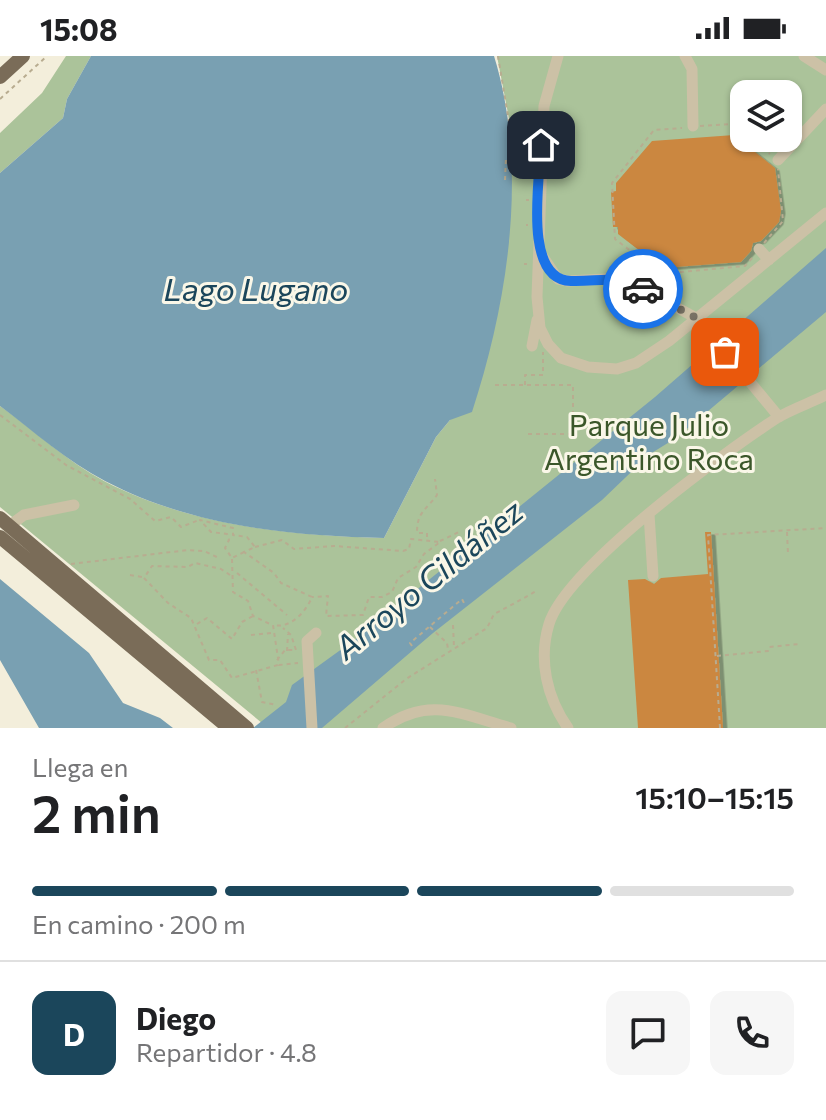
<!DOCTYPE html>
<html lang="es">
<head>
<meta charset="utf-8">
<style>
	:root { --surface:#fff; --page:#f6f6f6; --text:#202124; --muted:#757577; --line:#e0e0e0; --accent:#1b465b }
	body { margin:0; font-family:Commissioner,sans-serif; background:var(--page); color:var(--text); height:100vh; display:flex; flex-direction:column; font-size:30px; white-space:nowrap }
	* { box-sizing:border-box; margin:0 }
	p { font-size:26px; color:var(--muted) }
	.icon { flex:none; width:44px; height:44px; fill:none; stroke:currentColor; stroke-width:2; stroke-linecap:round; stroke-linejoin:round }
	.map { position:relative; height:672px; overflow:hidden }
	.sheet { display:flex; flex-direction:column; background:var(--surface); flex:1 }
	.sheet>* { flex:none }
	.tools { position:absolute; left:730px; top:24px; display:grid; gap:16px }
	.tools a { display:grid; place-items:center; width:72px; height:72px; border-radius:16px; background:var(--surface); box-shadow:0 2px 6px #0004; font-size:40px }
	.pin { position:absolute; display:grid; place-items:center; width:68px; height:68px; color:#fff; margin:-34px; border-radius:16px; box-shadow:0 4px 12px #0006 }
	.courier { position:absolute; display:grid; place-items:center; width:80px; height:80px; margin:-40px; border:6px solid #1a73e8; border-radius:50%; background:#fff; color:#222; box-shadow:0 2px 10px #0007 }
	.summary em { font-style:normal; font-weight:600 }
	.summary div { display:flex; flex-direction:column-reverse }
	.summary { display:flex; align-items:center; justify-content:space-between; height:136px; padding:0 32px }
	h1 { font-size:52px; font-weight:600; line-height:60px }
	.bar { display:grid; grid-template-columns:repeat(4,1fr); gap:12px 8px; align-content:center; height:96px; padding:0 32px }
	.bar i { height:10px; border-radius:6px; background:var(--line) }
	.bar .on { background:var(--accent) }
	.bar p { grid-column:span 4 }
	.line { display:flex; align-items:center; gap:20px; padding:0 32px; border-top:2px solid var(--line) }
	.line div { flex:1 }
	.round { display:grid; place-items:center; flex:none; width:84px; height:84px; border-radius:16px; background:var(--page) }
	.status { display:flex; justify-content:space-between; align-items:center; height:56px; padding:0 40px; background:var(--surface); direction:ltr }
	.status svg { height:22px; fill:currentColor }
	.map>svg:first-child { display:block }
	.green { fill:#abc39a; fill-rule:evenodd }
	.water { fill:#79a0b2 }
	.building { fill:#cb8741; filter:url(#shadow) }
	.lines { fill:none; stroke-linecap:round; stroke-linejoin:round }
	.path { stroke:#b8ac90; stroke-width:2; stroke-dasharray:4 4; stroke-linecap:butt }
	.minor { stroke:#ccc1a6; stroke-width:11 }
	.major { stroke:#7a6c58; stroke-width:14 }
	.done { stroke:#797366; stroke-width:8; stroke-dasharray:0 14.4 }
	.route { stroke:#1a73e8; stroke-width:10 }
	.labels { text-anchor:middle; stroke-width:6; stroke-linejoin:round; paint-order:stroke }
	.park-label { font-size:30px; fill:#3b572a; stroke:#faf7e8 }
	.water-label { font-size:32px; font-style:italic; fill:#1b465b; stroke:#faf7e8 }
</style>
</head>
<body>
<div class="status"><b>15:08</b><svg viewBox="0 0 49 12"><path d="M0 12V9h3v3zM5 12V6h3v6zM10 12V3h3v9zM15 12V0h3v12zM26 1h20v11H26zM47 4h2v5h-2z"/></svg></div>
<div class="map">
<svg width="826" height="672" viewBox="0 0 826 672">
	<defs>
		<filter id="shadow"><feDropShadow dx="4.5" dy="2.5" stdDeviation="0" flood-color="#0004"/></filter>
	</defs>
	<rect width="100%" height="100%" fill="#f3eedb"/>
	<path class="green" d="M 66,0 L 91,0 L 67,43 L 63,62 L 0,117 L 0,77 L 42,37 Z
		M 497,0 L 826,0 L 826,672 L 268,672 L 0,451 L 0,350 C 34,374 68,406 104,425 C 191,470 289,479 384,482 L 436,381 L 450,364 L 509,145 L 510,68 ZM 744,38 L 788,38 L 788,82 L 744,82 Z"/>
	<path class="water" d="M 91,0 L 494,0 C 529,113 508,246 472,356 L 450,364 L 436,381 L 384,482 C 289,480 191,470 105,425 C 68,406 33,375 0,350 L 0,117 L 63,62 L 67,43 Z
		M 826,192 L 826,256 L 676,382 L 650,398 L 602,444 L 433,577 L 322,672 L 253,672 L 286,646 L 292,629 L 357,582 L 655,341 Z
		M 0,523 L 89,597 L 123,647 L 160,662 L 173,672 L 39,672 L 0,604 Z"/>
	<path class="building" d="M 734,79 L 775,112 L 781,155 L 779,166 L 761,185 L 753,187 L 751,195 L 741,206 L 662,212 L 618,178 L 618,171 L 613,171 L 611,136 L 616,135 L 616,127 L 652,85 Z
		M 705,476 L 711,476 L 723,672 L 638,672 L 628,524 L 645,523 L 654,528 L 661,522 L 708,518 Z"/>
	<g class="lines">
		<path class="path" d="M 498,0 L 514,96
			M 0,43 L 47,0
			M 700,70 L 732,68 L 744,78
			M 750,82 L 770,98
			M 528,98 L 530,98
			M 505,124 L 506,102 L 510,102
			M 526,144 L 529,144
			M 526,169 L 528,169
			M 764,187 L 783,165 L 778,113
			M 524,208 L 527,208
			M 680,216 L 745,210 L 753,201
			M 661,218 L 615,183 L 612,127 L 654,74 L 682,72
			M 495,329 L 573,329 L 573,378 L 528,378
			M 525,329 L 525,319 L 543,319 L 543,296
			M 0,359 L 66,409 L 130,443 L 155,465 L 171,461 L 181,471 L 199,464
			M 787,476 L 788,498
			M 427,481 L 427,477 L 417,477 C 417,456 425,455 437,439 L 435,423
			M 440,485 L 461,475
			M 255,491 L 282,484 L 294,493 L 334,490 L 403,495 L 409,493 L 411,483 L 440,486 L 424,498 L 416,511 L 398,522 L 392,536 L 382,541 L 369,541 L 363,559 L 326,560 L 328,540 L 312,541
			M 244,496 L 232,502 L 225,492 L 229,484 L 227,478 L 211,476 L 200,464 L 233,472 L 233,479 L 247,481 L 255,491 L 244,496 L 274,517 L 281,527 L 312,541 C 306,556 290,573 273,569 L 279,609 L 298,607
			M 232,503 L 233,536 L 248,545 L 253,560 L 270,568
			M 71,508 L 188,494 L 204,495 L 219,502
			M 237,517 L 287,559
			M 130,519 L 142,521
			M 230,519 L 221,513 L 195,507 L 188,511 L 152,510 L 144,522 L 168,547 L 191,562 L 209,604 L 220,604 L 232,622 L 278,609
			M 197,568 L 207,562 L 232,583 L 242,566 L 253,560
			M 453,569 L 454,591
			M 430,571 L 447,587 L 448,593
			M 251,579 L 272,577
			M 412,590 L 410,587 L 462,543 L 464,547
			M 287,595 L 288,578
			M 717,600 L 768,595 L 769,591 L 799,588
			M 277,604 L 285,594 L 296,594 L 291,579 L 283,572
			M 256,614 L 262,646 L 277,649
			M 345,672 L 406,623 L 487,572 L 494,558 C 510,550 522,543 538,534
			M 720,672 L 708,479 L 826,472"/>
		<path class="minor" d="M 558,0 L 544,50 L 537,241 L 540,272 L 548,288 L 561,302 L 588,311 L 617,313 L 636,307 L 669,285 L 826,157
			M 685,0 L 692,13 L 693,70
			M 804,0 L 826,14
			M 778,104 L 826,53
			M 759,193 L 769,204
			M 539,195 L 558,223 L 568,225 L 623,222 L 698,263 L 779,361
			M 671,217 L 674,249
			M 532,290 L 537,264
			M 649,458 L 653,520
			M 9,470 L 24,459 L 74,449
			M 312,672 L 307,585 L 316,577
			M 383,672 C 429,639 461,658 511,672
			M 568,672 C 547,642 538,604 549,568 C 566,512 723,397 777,362 C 792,353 810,347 826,339"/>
		<path class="major" d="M 0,21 L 23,0
			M 0,462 L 247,672
			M 0,481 L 229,672"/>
	</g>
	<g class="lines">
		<path class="done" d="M 643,233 L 698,263 L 725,296"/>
		<path class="route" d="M 541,89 C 540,121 522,224 571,225 C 601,226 615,218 643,233"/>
	</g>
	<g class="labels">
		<g class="park-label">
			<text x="649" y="380">Parque Julio<tspan x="649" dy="34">Argentino Roca</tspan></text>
		</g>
		<g class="water-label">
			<text x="256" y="245">Lago Lugano</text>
			<text transform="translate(429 524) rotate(-39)" y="11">Arroyo Cildáñez</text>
		</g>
	</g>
</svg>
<div class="tools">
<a><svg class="icon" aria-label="layers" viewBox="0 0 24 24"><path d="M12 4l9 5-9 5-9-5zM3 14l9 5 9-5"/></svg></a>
</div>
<div class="pin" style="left:725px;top:296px;background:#ea580c"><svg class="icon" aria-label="bag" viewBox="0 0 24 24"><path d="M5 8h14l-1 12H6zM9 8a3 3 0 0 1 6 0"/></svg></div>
<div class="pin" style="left:541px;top:89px;background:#1f2937"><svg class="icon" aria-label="home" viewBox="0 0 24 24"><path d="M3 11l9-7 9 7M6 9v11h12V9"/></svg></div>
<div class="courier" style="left:643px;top:233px"><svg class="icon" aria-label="car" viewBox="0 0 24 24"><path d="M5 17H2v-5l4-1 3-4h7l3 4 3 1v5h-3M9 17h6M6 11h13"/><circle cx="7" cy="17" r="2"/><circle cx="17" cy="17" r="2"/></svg></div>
</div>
<section class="sheet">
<div class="summary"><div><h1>2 min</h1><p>Llega en</p></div><em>15:10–15:15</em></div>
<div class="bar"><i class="on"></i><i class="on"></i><i class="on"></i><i></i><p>En camino · 200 m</p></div>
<div class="line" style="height:144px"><b class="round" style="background:var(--accent);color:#fff">D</b><div><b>Diego</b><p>Repartidor · 4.8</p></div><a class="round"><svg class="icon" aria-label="chat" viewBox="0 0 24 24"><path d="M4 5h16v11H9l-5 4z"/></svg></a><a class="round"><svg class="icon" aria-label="phone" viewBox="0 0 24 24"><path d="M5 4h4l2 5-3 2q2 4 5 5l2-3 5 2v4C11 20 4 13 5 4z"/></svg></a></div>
</section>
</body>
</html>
